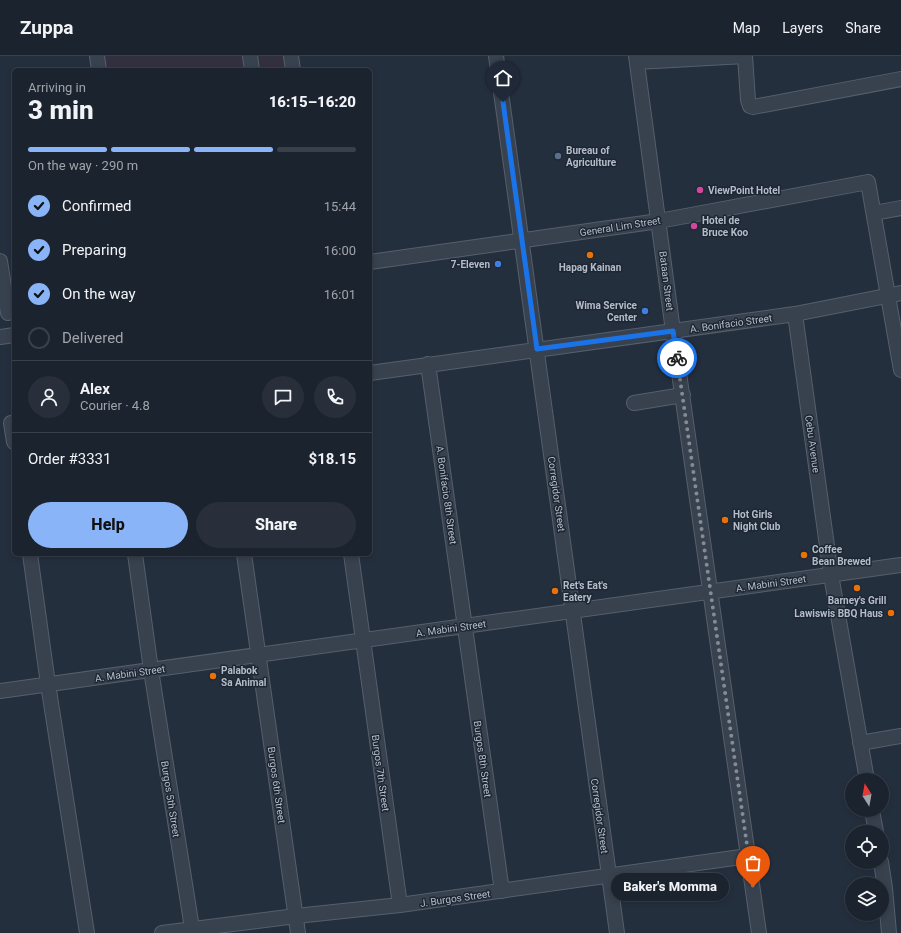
<!DOCTYPE html>
<html lang="en">
<head>
<meta charset="utf-8">
<style>
	:root { --surface:#1b232e; --page:#282f3a; --text:#f1f3f6; --muted:#a0a4aa; --line:#39404a; --accent:#8ab4f8 }
	body { margin:0; font-family:Roboto,sans-serif; background:var(--page); color:var(--text); height:100vh; display:flex; flex-direction:column; font-size:15px; white-space:nowrap }
	* { box-sizing:border-box; margin:0 }
	p { font-size:13px; color:var(--muted) }
	.icon { flex:none; width:22px; height:22px; fill:none; stroke:currentColor; stroke-width:2; stroke-linecap:round; stroke-linejoin:round }
	.map { position:relative; flex:1; overflow:hidden }
	.side { position:absolute; left:12px; top:12px; width:360px; height:488px; display:flex; flex-direction:column; background:var(--surface); border-radius:6px; box-shadow:0 2px 6px #0003,0 0 0 1px var(--line) }
	.side>* { flex:none }
	.needle { width:26px; rotate:349deg }
	.fabs { position:absolute; left:845px; top:717px; display:grid; gap:8px }
	.fabs a { display:grid; place-items:center; width:44px; height:44px; border-radius:50%; background:var(--surface); box-shadow:0 2px 6px #0003,0 0 0 1px var(--line); font-size:20px }
	.pin { position:absolute; display:grid; place-items:center; width:34px; height:34px; color:#fff; margin:-41px -17px; border-radius:50% 50% 50% 0; rotate:-45deg; box-shadow:0 0 4px #0007 }
	.pin .icon { rotate:45deg }
	.courier { position:absolute; display:grid; place-items:center; width:40px; height:40px; margin:-20px; border:3px solid #1a73e8; border-radius:50%; background:#fff; color:#222; box-shadow:0 1px 5px #0007 }
	.bubble { position:absolute; height:28px; border-radius:14px; background:var(--surface); box-shadow:0 2px 6px #0003,0 0 0 1px var(--line); font-size:13px; font-weight:800; line-height:28px; text-align:center }
	.head em { font-style:normal; font-weight:800 }
	.head div { display:flex; flex-direction:column-reverse }
	.head { display:flex; align-items:center; justify-content:space-between; height:68px; padding:0 16px }
	h1 { font-size:26px; font-weight:800; line-height:30px }
	.bar { display:grid; grid-template-columns:repeat(4,1fr); gap:6px 4px; align-content:center; height:48px; padding:0 16px }
	.bar i { height:5px; border-radius:3px; background:var(--line) }
	.bar .on { background:var(--accent) }
	.bar p { grid-column:span 4 }
	.line { display:flex; align-items:center; gap:10px; padding:0 16px; border-top:1px solid var(--line) }
	.line div { flex:1 }
	.round { display:grid; place-items:center; flex:none; width:42px; height:42px; border-radius:21px; background:var(--page) }
	ol { padding:0 16px; list-style:none }
	li { display:flex; align-items:center; gap:12px; height:44px }
	li p { margin-inline-start:auto }
	li .icon { padding:4px; border-radius:50%; background:var(--accent); color:#111; stroke-width:4 }
	li:last-child { color:var(--muted) }
	li i { width:22px; height:22px; border:2px solid var(--line); border-radius:50% }
	.button { display:flex; gap:8px; margin-top:auto; padding:8px 16px }
	.button a { flex:1; height:46px; border-radius:24px; background:var(--accent); color:#111; font-size:16px; font-weight:800; line-height:46px; text-align:center }
	.button a+a { background:var(--page); color:var(--text) }
	header { display:flex; align-items:center; gap:24px; box-sizing:border-box; height:56px; padding:0 20px; background:var(--surface); border-bottom:1px solid var(--line) }
	header strong { font-size:19px }
	nav { display:flex; gap:22px; margin-inline-start:auto; font-size:14px }
	.map>svg:first-child { display:block }
	.medical { fill:#32303f }
	.lines { fill:none; stroke-linecap:round; stroke-linejoin:round }
	.minor-casing { stroke:#565f6c; stroke-width:16 }
	.minor { stroke:#38414e; stroke-width:14 }
	.done { stroke:#828b98; stroke-width:4; stroke-dasharray:0 7.2 }
	.route { stroke:#1a73e8; stroke-width:5 }
	.service-dot { fill:#5c6f8a; stroke:#1d2633; stroke-width:1.5 }
	.hotel-dot { fill:#d1479c; stroke:#1d2633; stroke-width:1.5 }
	.food-dot { fill:#e8710a; stroke:#1d2633; stroke-width:1.5 }
	.shop-dot { fill:#3f7fe0; stroke:#1d2633; stroke-width:1.5 }
	.labels { text-anchor:middle; stroke-width:3; stroke-linejoin:round; paint-order:stroke }
	.poi-label { font-size:10px; font-weight:bold; fill:#b4bcc9; stroke:#1d2633; text-anchor:start }
	.street-label { font-size:10px; fill:#b4bcc9; stroke:#1d2633 }
</style>
</head>
<body>
<header>
<strong>Zuppa</strong>
<nav><a>Map</a><a>Layers</a><a>Share</a></nav>
</header>
<div class="map">
<svg width="901" height="877" viewBox="0 0 901 877">
	<rect width="100%" height="100%" fill="#242f3e"/>
	<path class="medical" d="M 104,0 L 285,0 L 287,14 L 106,14 Z"/>
	<g class="lines">
		<defs>
			<path id="minor" d="M 97,0 L 99,14
				M 250,0 L 252,14
				M 291,0 L 293,14
				M 496,0 L 617,877
				M 636,0 L 673,275 L 759,877
				M 745,0 L 748,44 L 750,50 L 753,51 L 901,23
				M 637,6 L 745,0
				M 874,157 L 901,152
				M 0,205 L 8,257
				M 370,206 L 659,165 L 868,126 L 901,314
				M 795,258 L 831,519 L 867,724
				M 0,281 L 14,279
				M 428,308 L 502,835
				M 370,317 L 795,258 L 901,237
				M 634,347 L 683,339
				M 11,367 L 14,386
				M 30,498 L 48,628 L 87,877
				M 135,498 L 151,614 L 192,872
				M 244,498 L 298,877
				M 351,498 L 400,849
				M 0,635 L 901,509
				M 860,687 L 901,680
				M 872,754 L 876,776
				M 881,806 L 885,832 L 889,877
				M 162,877 L 296,860 L 400,849 L 748,800"/>
		</defs>
		<use href="#minor" class="minor-casing"/>
		<use href="#minor" class="minor"/>
	</g>
	<g class="lines">
		<path class="done" d="M 677,302 L 753,831"/>
		<path class="route" d="M 503,46 L 537,293 L 673,275 L 677,302"/>
	</g>
	<circle class="service-dot" cx="558" cy="100" r="4"/>
	<g class="hotel-dot">
		<circle cx="700" cy="134" r="4"/>
		<circle cx="694" cy="170" r="4"/>
	</g>
	<g class="food-dot">
		<circle cx="590" cy="199" r="4"/>
		<circle cx="725" cy="464" r="4"/>
		<circle cx="804" cy="499" r="4"/>
		<circle cx="857" cy="532" r="4"/>
		<circle cx="555" cy="535" r="4"/>
		<circle cx="891" cy="557" r="4"/>
		<circle cx="213" cy="620" r="4"/>
	</g>
	<g class="shop-dot">
		<circle cx="498" cy="208" r="4"/>
		<circle cx="645" cy="255" r="4"/>
	</g>
	<g class="labels">
		<g class="poi-label">
			<text x="566" y="98">Bureau of<tspan x="566" dy="12">Agriculture</tspan></text>
			<text x="708" y="138">ViewPoint Hotel</text>
			<text x="702" y="168">Hotel de<tspan x="702" dy="12">Bruce Koo</tspan></text>
			<text x="490" y="212" text-anchor="end">7-Eleven</text>
			<text x="590" y="215" text-anchor="middle">Hapag Kainan</text>
			<text x="637" y="253" text-anchor="end">Wima Service<tspan x="637" dy="12">Center</tspan></text>
			<text x="733" y="462">Hot Girls<tspan x="733" dy="12">Night Club</tspan></text>
			<text x="812" y="497">Coffee<tspan x="812" dy="12">Bean Brewed</tspan></text>
			<text x="563" y="533">Ret's Eat's<tspan x="563" dy="12">Eatery</tspan></text>
			<text x="857" y="548" text-anchor="middle">Barney's Grill</text>
			<text x="883" y="561" text-anchor="end">Lawiswis BBQ Haus</text>
			<text x="221" y="618">Palabok<tspan x="221" dy="12">Sa Animal</tspan></text>
		</g>
		<g class="street-label">
			<text transform="translate(620 170) rotate(-9)" y="4">General Lim Street</text>
			<text transform="translate(667 225) rotate(83)" y="4">Bataan Street</text>
			<text transform="translate(731 267) rotate(-8)" y="4">A. Bonifacio Street</text>
			<text transform="translate(813 388) rotate(82)" y="4">Cebu Avenue</text>
			<text transform="translate(557 438) rotate(82)" y="4">Corregidor Street</text>
			<text transform="translate(447 439) rotate(82)" y="4">A. Bonifacio 8th Street</text>
			<text transform="translate(771 527) rotate(-8)" y="4">A. Mabini Street</text>
			<text transform="translate(451 572) rotate(-8)" y="4">A. Mabini Street</text>
			<text transform="translate(130 617) rotate(-8)" y="4">A. Mabini Street</text>
			<text transform="translate(483 703) rotate(82)" y="4">Burgos 8th Street</text>
			<text transform="translate(381 717) rotate(82)" y="4">Burgos 7th Street</text>
			<text transform="translate(277 729) rotate(82)" y="4">Burgos 6th Street</text>
			<text transform="translate(171 743) rotate(81)" y="4">Burgos 5th Street</text>
			<text transform="translate(600 760) rotate(82)" y="4">Corregidor Street</text>
			<text transform="translate(455 842) rotate(-8)" y="4">J. Burgos Street</text>
		</g>
	</g>
</svg>
<div class="fabs">
<a><svg class="needle" viewBox="-14 -14 28 28"><path d="M0-13l5 13h-10z" fill="#e53935"/><path d="M0 13l5-13h-10z" fill="#a0a4aa"/></svg></a>
<a><svg class="icon" aria-label="locate" viewBox="0 0 24 24"><circle cx="12" cy="12" r="6"/><path d="M12 2v4M12 18v4M2 12h4M18 12h4"/></svg></a>
<a><svg class="icon" aria-label="layers" viewBox="0 0 24 24"><path d="M12 4l9 5-9 5-9-5zM3 14l9 5 9-5"/></svg></a>
</div>
<div class="pin" style="left:753px;top:831px;background:#ea580c"><svg class="icon" aria-label="bag" viewBox="0 0 24 24"><path d="M5 8h14l-1 12H6zM9 8a3 3 0 0 1 6 0"/></svg></div>
<div class="pin" style="left:503px;top:46px;background:#1f2937"><svg class="icon" aria-label="home" viewBox="0 0 24 24"><path d="M3 11l9-7 9 7M6 9v11h12V9"/></svg></div>
<div class="courier" style="left:677px;top:302px"><svg class="icon" aria-label="bike" viewBox="0 0 24 24"><circle cx="6" cy="16" r="4"/><circle cx="18" cy="16" r="4"/><path d="M6 16l4-8h5l3 8M10 8l3 8H6M13 5h3"/></svg></div>
<div class="bubble" style="left:611px;top:817px;width:118px">Baker's Momma</div>
<section class="side">
<div class="head"><div><h1>3 min</h1><p>Arriving in</p></div><em>16:15–16:20</em></div>
<div class="bar"><i class="on"></i><i class="on"></i><i class="on"></i><i></i><p>On the way · 290 m</p></div>
<ol>
<li><svg class="icon" aria-label="check" viewBox="0 0 24 24"><path d="M5 12l5 5 9-10"/></svg>Confirmed<p>15:44</p></li>
<li><svg class="icon" aria-label="check" viewBox="0 0 24 24"><path d="M5 12l5 5 9-10"/></svg>Preparing<p>16:00</p></li>
<li><svg class="icon" aria-label="check" viewBox="0 0 24 24"><path d="M5 12l5 5 9-10"/></svg>On the way<p>16:01</p></li>
<li><i></i>Delivered</li>
</ol>
<div class="line" style="height:72px"><a class="round"><svg class="icon" aria-label="person" viewBox="0 0 24 24"><circle cx="12" cy="8" r="4"/><path d="M4 21q1-7 8-7t8 7"/></svg></a><div><b>Alex</b><p>Courier · 4.8</p></div><a class="round"><svg class="icon" aria-label="chat" viewBox="0 0 24 24"><path d="M4 5h16v11H9l-5 4z"/></svg></a><a class="round"><svg class="icon" aria-label="phone" viewBox="0 0 24 24"><path d="M5 4h4l2 5-3 2q2 4 5 5l2-3 5 2v4C11 20 4 13 5 4z"/></svg></a></div>
<div class="line" style="height:52px"><div>Order #3331</div><b>$18.15</b></div>
<div class="button"><a>Help</a><a>Share</a></div>
</section>
</div>
</body>
</html>
